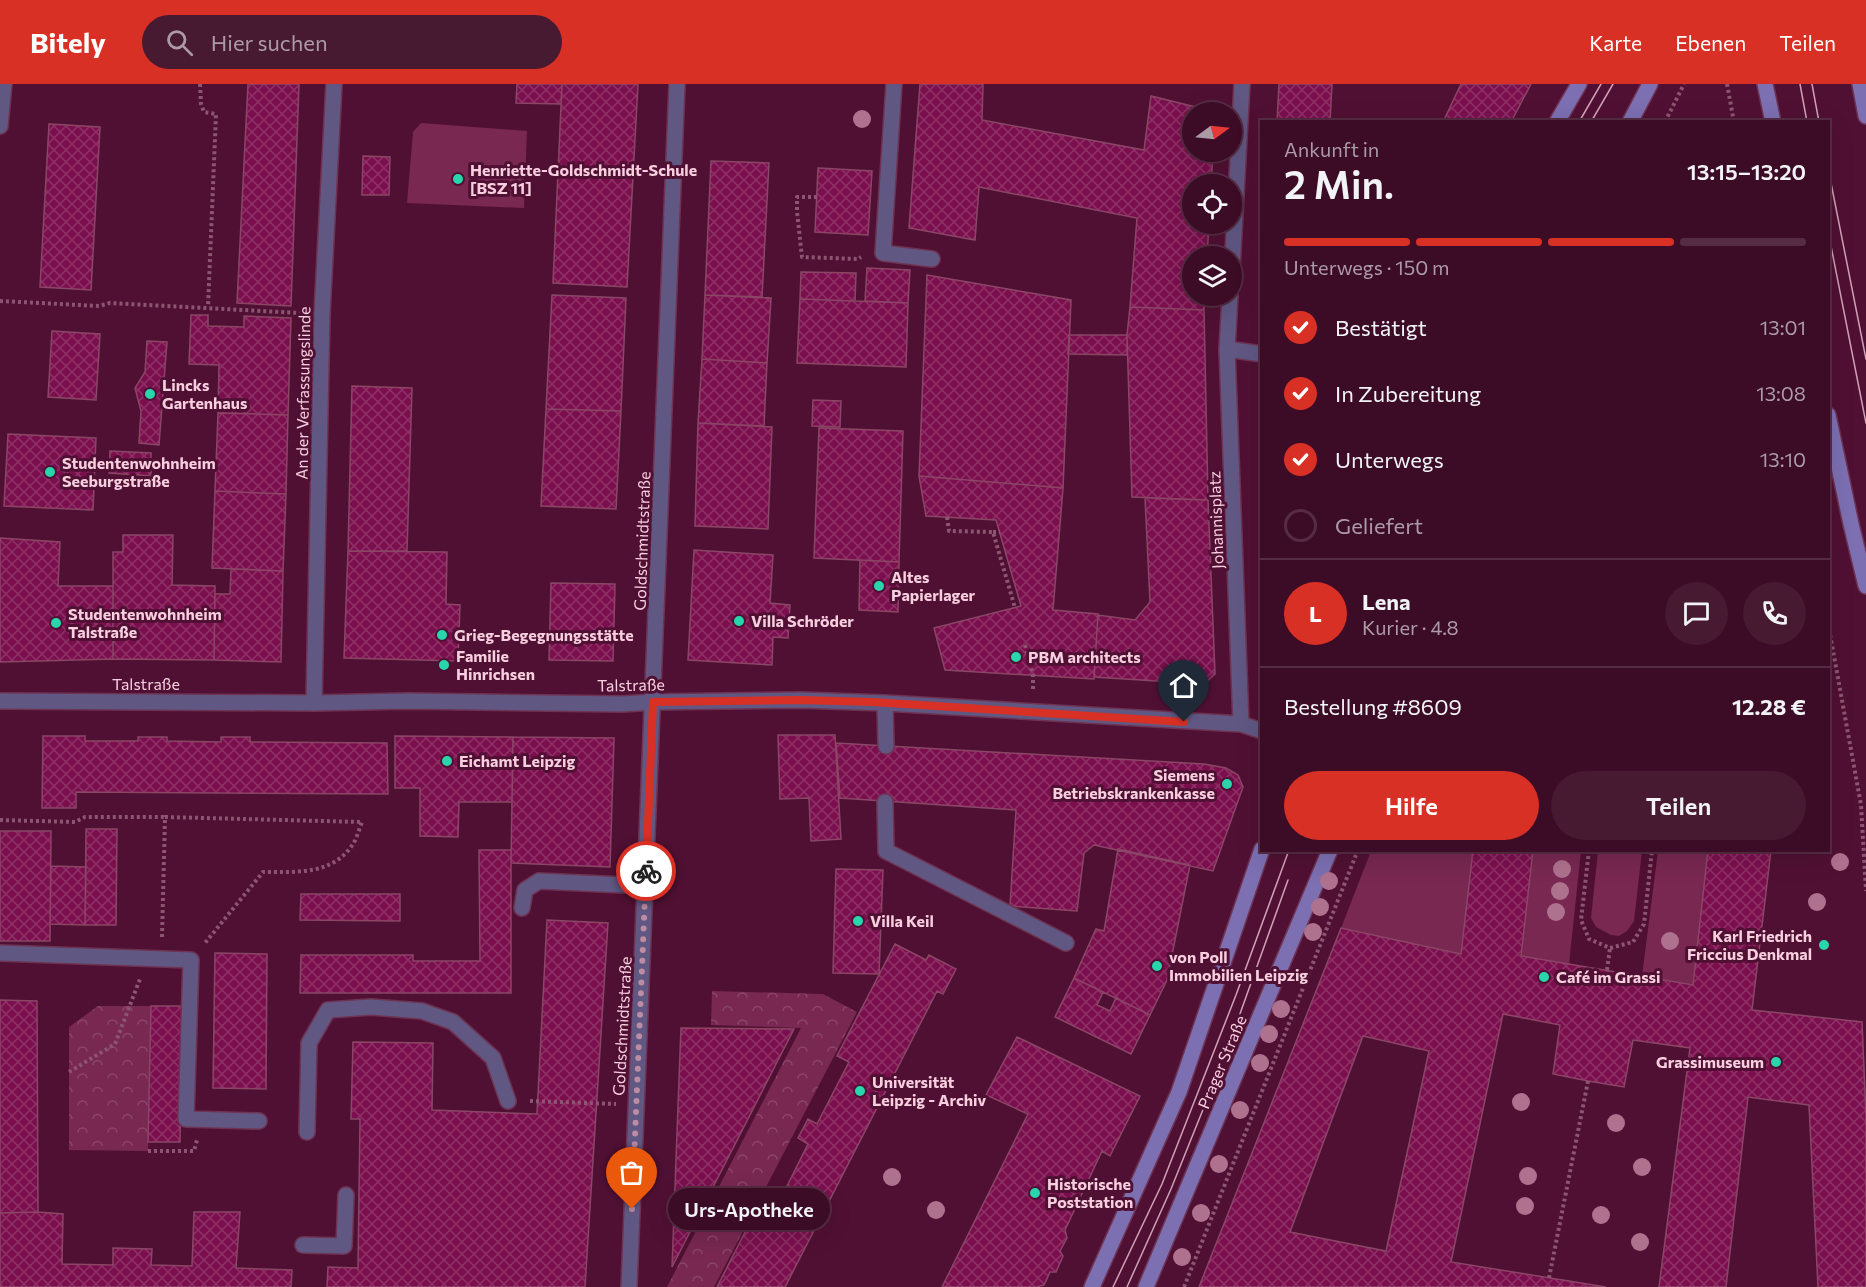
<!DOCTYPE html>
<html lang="de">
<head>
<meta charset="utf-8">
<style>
	:root { --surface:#3c0c26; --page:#471a32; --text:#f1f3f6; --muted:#ac9ba7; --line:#552c43; --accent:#d93025 }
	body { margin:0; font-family:Commissioner,sans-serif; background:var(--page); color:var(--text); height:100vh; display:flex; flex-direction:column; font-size:22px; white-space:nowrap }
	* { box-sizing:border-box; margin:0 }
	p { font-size:20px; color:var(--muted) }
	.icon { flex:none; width:33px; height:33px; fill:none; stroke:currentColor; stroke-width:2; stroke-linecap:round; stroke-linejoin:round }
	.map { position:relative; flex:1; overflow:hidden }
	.drawer { position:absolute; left:1260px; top:36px; width:570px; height:732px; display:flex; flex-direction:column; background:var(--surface); border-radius:0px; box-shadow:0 6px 24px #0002,0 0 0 2px var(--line) }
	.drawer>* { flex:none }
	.needle { width:39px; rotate:75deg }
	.buttons { position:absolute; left:1182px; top:18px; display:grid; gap:12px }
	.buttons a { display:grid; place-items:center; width:60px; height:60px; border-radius:50%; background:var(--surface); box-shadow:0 6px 24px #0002,0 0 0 2px var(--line); font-size:30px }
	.pin { position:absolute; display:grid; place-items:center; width:51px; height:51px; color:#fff; margin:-62px -26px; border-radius:50% 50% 50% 0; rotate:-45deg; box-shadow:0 0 6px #0007 }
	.pin .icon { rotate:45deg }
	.courier { position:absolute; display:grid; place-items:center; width:60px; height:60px; margin:-30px; border:4px solid #d93025; border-radius:50%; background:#fff; color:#222; box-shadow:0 2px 8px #0007 }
	.bubble { position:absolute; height:42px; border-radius:21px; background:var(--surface); box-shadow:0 6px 24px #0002,0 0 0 2px var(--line); font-size:20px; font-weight:600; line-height:42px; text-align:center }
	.head em { font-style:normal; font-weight:600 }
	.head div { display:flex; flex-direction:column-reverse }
	.head { display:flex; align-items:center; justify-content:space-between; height:102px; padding:0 24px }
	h1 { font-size:39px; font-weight:600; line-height:45px }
	.bar { display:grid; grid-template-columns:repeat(4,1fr); gap:9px 6px; align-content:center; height:72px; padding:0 24px }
	.bar i { height:8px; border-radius:4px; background:var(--line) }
	.bar .current { background:var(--accent) }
	.bar p { grid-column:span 4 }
	.line { display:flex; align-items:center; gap:15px; padding:0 24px; border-top:2px solid var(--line) }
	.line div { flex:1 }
	.round { display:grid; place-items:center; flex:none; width:63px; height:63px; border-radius:32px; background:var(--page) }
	ol { padding:0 24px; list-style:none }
	li { display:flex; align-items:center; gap:18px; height:66px }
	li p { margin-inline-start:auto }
	li .icon { padding:6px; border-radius:50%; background:var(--accent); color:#fff; stroke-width:4 }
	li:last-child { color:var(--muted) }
	li i { width:33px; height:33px; border:3px solid var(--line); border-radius:50% }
	.primary-button { display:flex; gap:12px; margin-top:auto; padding:12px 24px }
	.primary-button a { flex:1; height:69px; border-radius:36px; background:var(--accent); color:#fff; font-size:24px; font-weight:600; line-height:69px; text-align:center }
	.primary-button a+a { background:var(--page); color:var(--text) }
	header { display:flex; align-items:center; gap:36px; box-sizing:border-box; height:84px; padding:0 30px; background:var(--accent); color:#fff }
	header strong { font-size:28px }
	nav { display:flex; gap:33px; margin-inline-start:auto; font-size:21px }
	.search { width:420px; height:54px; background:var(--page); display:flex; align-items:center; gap:15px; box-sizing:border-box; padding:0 21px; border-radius:33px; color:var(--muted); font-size:22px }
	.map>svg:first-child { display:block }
	.grass { fill:#782851 }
	.park { fill:url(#park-crowns) }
	.building { fill:url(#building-cross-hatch); stroke:#8b4666; stroke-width:1.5; fill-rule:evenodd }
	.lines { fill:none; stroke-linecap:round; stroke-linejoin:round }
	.service-casing { stroke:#6e3252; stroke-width:18 }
	.minor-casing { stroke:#6e3252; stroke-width:18 }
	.secondary-casing { stroke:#6e3252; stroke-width:18 }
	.path { stroke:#8c5571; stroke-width:4; stroke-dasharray:3 3; stroke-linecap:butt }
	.service { stroke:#605883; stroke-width:15 }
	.minor { stroke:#605883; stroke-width:15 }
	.secondary { stroke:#7c6fb2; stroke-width:15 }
	.tram { stroke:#d0a2b7; stroke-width:1.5 }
	.tree { fill:#ae718e }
	.done { stroke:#bd8ca3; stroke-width:6; stroke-dasharray:0 10.8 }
	.route { stroke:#d93025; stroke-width:8 }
	.poi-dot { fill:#28d5ad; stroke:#501033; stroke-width:2 }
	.labels { text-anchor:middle; stroke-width:6; stroke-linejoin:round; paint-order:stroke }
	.poi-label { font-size:16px; font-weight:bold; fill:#f8cfdf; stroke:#501033; text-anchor:start }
	.street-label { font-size:16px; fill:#f8cfdf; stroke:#501033 }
</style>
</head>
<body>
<header>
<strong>Bitely</strong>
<div class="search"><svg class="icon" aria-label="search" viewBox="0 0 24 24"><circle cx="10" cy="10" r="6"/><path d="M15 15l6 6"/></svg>Hier suchen</div>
<nav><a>Karte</a><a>Ebenen</a><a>Teilen</a></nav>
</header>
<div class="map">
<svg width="1866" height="1203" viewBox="0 0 1866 1203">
	<defs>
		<pattern id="park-crowns" width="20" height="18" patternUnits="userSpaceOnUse" patternTransform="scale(1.5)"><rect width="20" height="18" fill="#782851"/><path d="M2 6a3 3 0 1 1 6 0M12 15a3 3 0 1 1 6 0" fill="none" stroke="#8c466a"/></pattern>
		<pattern id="building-cross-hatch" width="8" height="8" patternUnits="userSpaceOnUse" patternTransform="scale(1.5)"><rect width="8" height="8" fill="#7b0f4e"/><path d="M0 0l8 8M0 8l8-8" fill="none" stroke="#8e3167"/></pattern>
	</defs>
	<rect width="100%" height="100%" fill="#501033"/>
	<path class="grass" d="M 421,39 L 527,47 L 524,124 L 407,119 L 413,48 Z
		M 1371,767 L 1473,767 L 1461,870 L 1341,844 Z
		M 1533,767 L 1581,767 L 1569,880 L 1521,872 Z
		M 1598,767 L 1642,767 L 1634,837 L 1627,847 L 1619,852 L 1611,851 L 1596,843 L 1591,834 Z
		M 1658,767 L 1708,767 L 1693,901 L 1642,892 Z"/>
	<path class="park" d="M 712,907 L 823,910 L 857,928 L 714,1203 L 667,1203 L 801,944 L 711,941 Z
		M 98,922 L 151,922 L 148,1067 L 69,1066 L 69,943 Z"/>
	<path class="building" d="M 248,0 L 299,0 L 291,222 L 237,219 Z
		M 517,0 L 562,0 L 561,20 L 516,19 Z
		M 562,0 L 638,0 L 627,203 L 553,199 Z
		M 920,0 L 983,0 L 982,36 L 1144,66 L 1151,12 L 1216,28 L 1192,28 L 1192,68 L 1213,68 L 1211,100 L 1192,100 L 1192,140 L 1209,140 L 1207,172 L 1192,172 L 1192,212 L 1205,212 L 1204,226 L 1130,223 L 1137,134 L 979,103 L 975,156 L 909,144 Z
		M 1279,0 L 1332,0 L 1330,38 L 1277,38 Z
		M 1461,0 L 1531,0 L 1511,38 L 1443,38 Z
		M 49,40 L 100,43 L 91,206 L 40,203 Z
		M 363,72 L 390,73 L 389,111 L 362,111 Z
		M 711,77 L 769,79 L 762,213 L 705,211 Z
		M 818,84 L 872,87 L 868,151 L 815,148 Z
		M 867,184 L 910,186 L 908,219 L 865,217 Z
		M 801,188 L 856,189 L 855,217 L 800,215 Z
		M 927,191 L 1071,216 L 1063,404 L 919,392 Z
		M 552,211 L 626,214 L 621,327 L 546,325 Z
		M 705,211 L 771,214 L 767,279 L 702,275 Z
		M 800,215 L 908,219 L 906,283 L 797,279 Z
		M 1130,223 L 1204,226 L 1208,416 L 1132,413 L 1127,251 Z
		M 191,231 L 208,231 L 208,242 L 244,243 L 244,232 L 291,234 L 288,331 L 218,329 L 219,281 L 189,280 Z
		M 52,247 L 100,250 L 96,316 L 48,313 Z
		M 1069,251 L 1127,251 L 1127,271 L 1068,270 Z
		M 147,257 L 167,258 L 159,361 L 139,359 L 141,327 L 135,304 L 145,288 Z
		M 702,275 L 767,279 L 764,342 L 698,339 Z
		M 352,302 L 412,304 L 407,467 L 348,467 Z
		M 813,316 L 841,317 L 840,343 L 812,342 Z
		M 546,325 L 621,327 L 616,425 L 541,422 Z
		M 218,329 L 288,331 L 286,410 L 215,407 Z
		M 698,339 L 772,343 L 768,445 L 695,442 Z
		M 819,344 L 903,347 L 899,478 L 814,474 Z
		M 8,350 L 96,354 L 93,426 L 4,422 Z
		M 110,367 L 151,369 L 151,392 L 109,389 Z
		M 919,392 L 1063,404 L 1053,526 L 1098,530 L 1094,595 L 945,586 L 934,544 L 1021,522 L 996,436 L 926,432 Z
		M 215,407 L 286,410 L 283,487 L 212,484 Z
		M 1145,414 L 1208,416 L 1215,590 L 1204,600 L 1094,593 L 1098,531 L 1135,536 L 1150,518 Z
		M 123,451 L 173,451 L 172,501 L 215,502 L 214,576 L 113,575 L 113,468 L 123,468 Z
		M 0,454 L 60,458 L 58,502 L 113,502 L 113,575 L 0,578 Z
		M 694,466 L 773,471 L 770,519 L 790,521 L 788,554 L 773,553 L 772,581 L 688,576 Z
		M 348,467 L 447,468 L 446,520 L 460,521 L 458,577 L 344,574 Z
		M 860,476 L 899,478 L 898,528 L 859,526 Z
		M 231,485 L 283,487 L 281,578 L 214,576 L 215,510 L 230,510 Z
		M 551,499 L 615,500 L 613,577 L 549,576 Z
		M 778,651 L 835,651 L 841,755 L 811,757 L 809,714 L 780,715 Z
		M 43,652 L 85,652 L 85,657 L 138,657 L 138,653 L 167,653 L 167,657 L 221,658 L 221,653 L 250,653 L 250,658 L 387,659 L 388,710 L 76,708 L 76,724 L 42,724 Z
		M 395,652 L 513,653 L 512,718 L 459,718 L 458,753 L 420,752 L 420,704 L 395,704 Z
		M 513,653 L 614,654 L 610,783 L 511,779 Z
		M 836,659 L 1204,680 L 1226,684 L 1238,691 L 1243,703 L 1213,787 L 1094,761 L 1084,769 L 1077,827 L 1010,822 L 1016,726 L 840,714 Z
		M 86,745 L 117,745 L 116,841 L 85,841 Z
		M 0,747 L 51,747 L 50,857 L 0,857 Z
		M 1118,765 L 1190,781 L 1167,896 L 1150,931 L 1074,894 L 1096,845 L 1104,847 Z
		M 479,766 L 511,766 L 511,909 L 300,909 L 301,871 L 413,871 L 413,877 L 480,877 Z
		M 1473,766 L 1533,766 L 1521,872 L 1693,901 L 1708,766 L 1771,766 L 1752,926 L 1862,938 L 1866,1032 L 1866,1203 L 1818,1203 L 1809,1021 L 1748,1013 L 1726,1203 L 1659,1203 L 1690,964 L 1633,956 L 1624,1003 L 1588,997 L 1553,990 L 1560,941 L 1503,930 L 1451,1178 L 1606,1203 L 1199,1203 L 1341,844 L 1461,870 ZM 1363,952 L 1429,967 L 1386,1167 L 1290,1148 Z
		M 51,782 L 86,783 L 85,841 L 50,840 Z
		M 836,785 L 883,786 L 879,890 L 833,889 Z
		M 301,810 L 400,810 L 400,837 L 300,836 Z
		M 547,836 L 608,839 L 585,1203 L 327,1203 L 328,1183 L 358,1184 L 360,1035 L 351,1035 L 353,958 L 433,959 L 432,1026 L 537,1030 Z
		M 895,860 L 926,876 L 929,871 L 956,885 L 943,910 L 937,907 L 785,1203 L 717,1203 L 762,1115 L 777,1122 L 808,1060 L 798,1054 L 808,1035 L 817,1040 L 849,978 L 837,972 Z
		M 215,869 L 267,870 L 266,1005 L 213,1004 Z
		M 1074,894 L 1103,908 L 1097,921 L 1110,927 L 1116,914 L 1150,931 L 1131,970 L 1055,933 Z
		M 0,916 L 37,917 L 38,1128 L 0,1129 Z
		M 151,922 L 182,922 L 180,1058 L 148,1058 Z
		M 681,944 L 794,945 L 672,1183 L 680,969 Z
		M 1017,953 L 1140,1012 L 1110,1072 L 1102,1067 L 1065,1146 L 1067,1154 L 1060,1167 L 1063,1172 L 1056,1188 L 1050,1188 L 1044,1201 L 1036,1203 L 942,1203 L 1028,1030 L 986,1011 Z
		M 38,1128 L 63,1130 L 62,1180 L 113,1181 L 113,1164 L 152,1165 L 151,1181 L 192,1182 L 194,1128 L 240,1128 L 236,1184 L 292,1186 L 291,1203 L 0,1203 L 0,1129 Z"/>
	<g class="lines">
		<defs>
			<path id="service" d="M 894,0 L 883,169 L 932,175
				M 885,619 L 886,662
				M 885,718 L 886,767 L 1066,859
				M 522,824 L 525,806 L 539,797 L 645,802
				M 0,869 L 191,876 L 186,1035 L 259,1037
				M 307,1048 L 309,959 L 328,926 L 371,923 L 422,927 L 453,938 L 493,974 L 508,1017
				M 303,1161 L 344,1162 L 346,1111"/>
			<path id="minor" d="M 0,42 L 4,0
				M 1232,185 L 1242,0
				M 1230,212 L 1227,265 L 1241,640
				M 1227,265 L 1262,270
				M 0,617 L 314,619 L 408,617 L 623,620 L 653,618 L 801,616 L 885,619 L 1241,640 L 1262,647
				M 314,619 L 322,230 L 334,0
				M 629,1203 L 677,0"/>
			<path id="secondary" d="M 1765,0 L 1773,38
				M 1860,0 L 1866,32
				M 1557,38 L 1579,0
				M 1630,38 L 1650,0
				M 1828,331 L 1851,440 L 1866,502
				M 1092,1203 L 1179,1008 L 1262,765
				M 1146,1203 L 1330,766"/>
		</defs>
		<use href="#service" class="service-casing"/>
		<use href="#minor" class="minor-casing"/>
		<use href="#secondary" class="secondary-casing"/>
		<path class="path" d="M 200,0 L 201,20 L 204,28 L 216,30 L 208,223
			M 1727,0 L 1734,38
			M 1665,38 L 1684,0
			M 817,113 L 797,113 L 797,128 L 802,173 L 858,175 L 861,173
			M 0,217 L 99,222 L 110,219 L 300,229
			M 947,433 L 949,447 L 993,448 L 1015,524
			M 993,448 L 1000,448
			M 1828,539 L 1861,721 L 1866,807
			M 1025,561 L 1033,591 L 1033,605
			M 0,736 L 75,738 L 85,733 L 165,733
			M 1589,766 L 1581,836 L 1589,855 L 1610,864 L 1633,858 L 1644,840 L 1652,766
			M 162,853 L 165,733 L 362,738 C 359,745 357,754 353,760 C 333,791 297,788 263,788 L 205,859
			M 1607,886 L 1610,864
			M 69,988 L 115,960 L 140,895
			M 530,1017 L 616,1020
			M 148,1067 L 194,1067 L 197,1056
			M 1549,1194 L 1588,997
			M 1184,1203 L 1358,766"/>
		<use href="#service" class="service"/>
		<use href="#minor" class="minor"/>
		<use href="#secondary" class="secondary"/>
		<path class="tram" d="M 1800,0 L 1807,38
			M 1812,0 L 1819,38
			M 1579,38 L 1601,0
			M 1591,38 L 1613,0
			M 1828,84 L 1866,275
			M 1828,147 L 1866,339
			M 1113,1203 L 1162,1100 L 1236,911 L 1289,766
			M 1127,1203 L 1171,1105 L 1227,966 L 1288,796"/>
	</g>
	<g class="tree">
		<circle cx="862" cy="35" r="9"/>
		<circle cx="1840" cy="778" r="9"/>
		<circle cx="1562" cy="785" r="9"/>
		<circle cx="1329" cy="797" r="9"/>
		<circle cx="1560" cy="807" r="9"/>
		<circle cx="1817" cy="818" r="9"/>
		<circle cx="1320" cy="823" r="9"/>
		<circle cx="1556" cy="828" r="9"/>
		<circle cx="1313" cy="848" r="9"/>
		<circle cx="1670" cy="857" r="9"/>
		<circle cx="1281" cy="925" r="9"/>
		<circle cx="1269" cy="950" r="9"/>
		<circle cx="1260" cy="979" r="9"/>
		<circle cx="1521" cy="1018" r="9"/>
		<circle cx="1240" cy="1026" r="9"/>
		<circle cx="1616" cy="1039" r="9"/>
		<circle cx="1219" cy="1080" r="9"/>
		<circle cx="1642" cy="1083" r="9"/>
		<circle cx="1528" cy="1092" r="9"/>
		<circle cx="892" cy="1093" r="9"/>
		<circle cx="1525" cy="1122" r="9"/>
		<circle cx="936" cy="1126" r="9"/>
		<circle cx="1201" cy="1129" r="9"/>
		<circle cx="1601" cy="1131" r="9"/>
		<circle cx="1640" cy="1158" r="9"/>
		<circle cx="1182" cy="1173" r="9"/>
	</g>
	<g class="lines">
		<path class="done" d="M 632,1125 L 646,787"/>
		<path class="route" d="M 646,787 L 653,618 L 801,616 L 873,618 L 1184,638"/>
	</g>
	<g class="poi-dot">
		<circle cx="458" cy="95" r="6"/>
		<circle cx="150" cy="310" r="6"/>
		<circle cx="50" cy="388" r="6"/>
		<circle cx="879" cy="502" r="6"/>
		<circle cx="739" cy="537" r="6"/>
		<circle cx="56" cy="539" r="6"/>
		<circle cx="442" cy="551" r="6"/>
		<circle cx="1016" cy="573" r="6"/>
		<circle cx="444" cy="581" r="6"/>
		<circle cx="447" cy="677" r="6"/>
		<circle cx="1227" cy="700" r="6"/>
		<circle cx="858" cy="837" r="6"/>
		<circle cx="1824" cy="861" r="6"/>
		<circle cx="1157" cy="882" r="6"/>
		<circle cx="1544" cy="893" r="6"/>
		<circle cx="1776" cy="978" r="6"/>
		<circle cx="860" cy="1007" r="6"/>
		<circle cx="1035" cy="1109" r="6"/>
	</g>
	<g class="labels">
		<g class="poi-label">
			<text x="470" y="92">Henriette-Goldschmidt-Schule<tspan x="470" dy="18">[BSZ 11]</tspan></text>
			<text x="162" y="307">Lincks<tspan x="162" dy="18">Gartenhaus</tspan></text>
			<text x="62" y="385">Studentenwohnheim<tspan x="62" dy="18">Seeburgstraße</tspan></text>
			<text x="891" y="499">Altes<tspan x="891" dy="18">Papierlager</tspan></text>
			<text x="68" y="536">Studentenwohnheim<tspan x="68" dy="18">Talstraße</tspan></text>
			<text x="751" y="543">Villa Schröder</text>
			<text x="454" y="557">Grieg-Begegnungsstätte</text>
			<text x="456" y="578">Familie<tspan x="456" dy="18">Hinrichsen</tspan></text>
			<text x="1028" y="579">PBM architects</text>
			<text x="459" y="683">Eichamt Leipzig</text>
			<text x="1215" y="697" text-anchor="end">Siemens<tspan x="1215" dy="18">Betriebskrankenkasse</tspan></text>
			<text x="870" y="843">Villa Keil</text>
			<text x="1812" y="858" text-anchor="end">Karl Friedrich<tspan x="1812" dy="18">Friccius Denkmal</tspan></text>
			<text x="1169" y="879">von Poll<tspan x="1169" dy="18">Immobilien Leipzig</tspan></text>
			<text x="1556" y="899">Café im Grassi</text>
			<text x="1764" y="984" text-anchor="end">Grassimuseum</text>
			<text x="872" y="1004">Universität<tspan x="872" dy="18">Leipzig - Archiv</tspan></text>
			<text x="1047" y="1106">Historische<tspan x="1047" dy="18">Poststation</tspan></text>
		</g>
		<g class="street-label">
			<text transform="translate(303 309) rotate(-89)" y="6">An der Verfassungslinde</text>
			<text transform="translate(1216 436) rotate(-92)" y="6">Johannisplatz</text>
			<text transform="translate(642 457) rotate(-88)" y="6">Goldschmidtstraße</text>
			<text x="146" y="606">Talstraße</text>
			<text transform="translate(631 601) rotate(-1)" y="6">Talstraße</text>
			<text transform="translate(622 942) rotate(-87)" y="6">Goldschmidtstraße</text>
			<text transform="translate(1222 978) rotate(-67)" y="6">Prager Straße</text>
		</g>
	</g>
</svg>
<div class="buttons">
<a><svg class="needle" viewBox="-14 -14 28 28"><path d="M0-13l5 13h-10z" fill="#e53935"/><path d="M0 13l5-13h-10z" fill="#ac9ba7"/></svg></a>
<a><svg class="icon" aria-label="locate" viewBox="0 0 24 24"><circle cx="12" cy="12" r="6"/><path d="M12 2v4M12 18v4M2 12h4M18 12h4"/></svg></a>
<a><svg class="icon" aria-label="layers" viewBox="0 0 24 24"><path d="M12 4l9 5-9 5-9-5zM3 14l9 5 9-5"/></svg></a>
</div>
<div class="pin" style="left:632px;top:1125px;background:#ea580c"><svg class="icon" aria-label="bag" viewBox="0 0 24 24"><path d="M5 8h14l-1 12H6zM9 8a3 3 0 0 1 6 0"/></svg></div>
<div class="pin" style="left:1184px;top:638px;background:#1f2937"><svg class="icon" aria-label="home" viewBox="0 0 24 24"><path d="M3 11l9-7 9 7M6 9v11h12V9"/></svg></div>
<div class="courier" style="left:646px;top:787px"><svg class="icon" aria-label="bike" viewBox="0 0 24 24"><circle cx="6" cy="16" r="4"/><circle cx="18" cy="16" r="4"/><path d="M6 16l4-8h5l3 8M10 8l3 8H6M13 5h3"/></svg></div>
<div class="bubble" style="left:668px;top:1104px;width:162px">Urs-Apotheke</div>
<section class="drawer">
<div class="head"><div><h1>2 Min.</h1><p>Ankunft in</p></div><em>13:15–13:20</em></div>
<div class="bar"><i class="current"></i><i class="current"></i><i class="current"></i><i></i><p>Unterwegs · 150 m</p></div>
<ol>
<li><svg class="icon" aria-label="check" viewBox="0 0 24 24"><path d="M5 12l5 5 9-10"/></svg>Bestätigt<p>13:01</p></li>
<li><svg class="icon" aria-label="check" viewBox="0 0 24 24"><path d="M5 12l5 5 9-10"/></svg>In Zubereitung<p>13:08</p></li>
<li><svg class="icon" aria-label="check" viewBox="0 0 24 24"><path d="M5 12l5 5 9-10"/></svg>Unterwegs<p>13:10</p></li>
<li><i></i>Geliefert</li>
</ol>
<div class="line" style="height:108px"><b class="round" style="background:var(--accent);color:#fff">L</b><div><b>Lena</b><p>Kurier · 4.8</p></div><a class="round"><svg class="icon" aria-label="chat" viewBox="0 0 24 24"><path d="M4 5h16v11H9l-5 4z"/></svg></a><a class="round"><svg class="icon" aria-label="phone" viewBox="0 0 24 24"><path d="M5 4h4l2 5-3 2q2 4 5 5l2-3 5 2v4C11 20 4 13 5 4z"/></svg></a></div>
<div class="line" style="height:78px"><div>Bestellung #8609</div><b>12.28 €</b></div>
<div class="primary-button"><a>Hilfe</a><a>Teilen</a></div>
</section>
</div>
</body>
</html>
